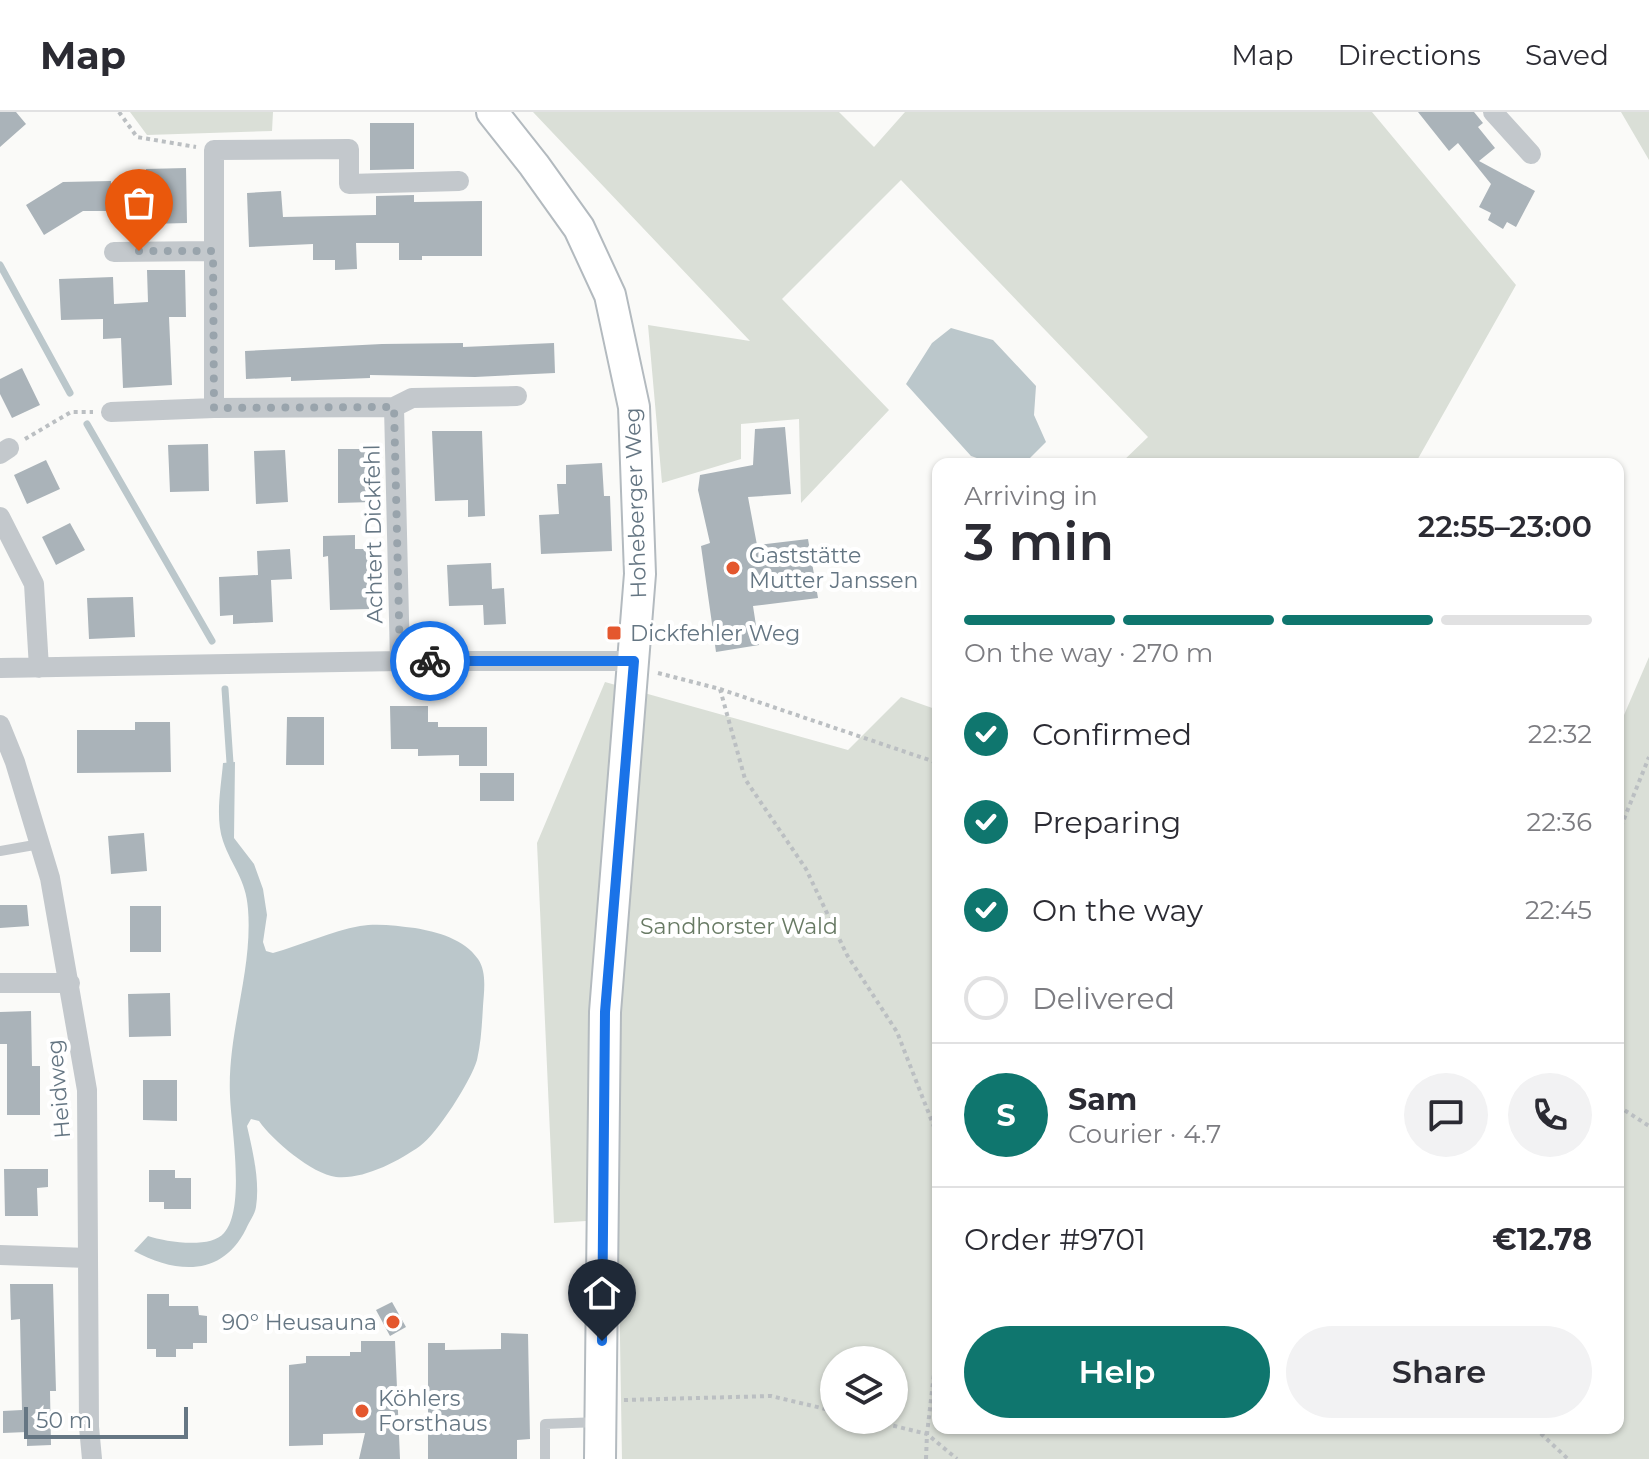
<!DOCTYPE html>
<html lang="en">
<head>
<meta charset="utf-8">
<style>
	:root { --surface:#fff; --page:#f2f2f3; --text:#2b2b33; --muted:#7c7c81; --line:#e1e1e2; --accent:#0f766e }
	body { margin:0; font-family:Montserrat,sans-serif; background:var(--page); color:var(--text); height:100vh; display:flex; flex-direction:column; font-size:30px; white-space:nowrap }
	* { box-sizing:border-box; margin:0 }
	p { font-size:26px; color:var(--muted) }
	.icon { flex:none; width:44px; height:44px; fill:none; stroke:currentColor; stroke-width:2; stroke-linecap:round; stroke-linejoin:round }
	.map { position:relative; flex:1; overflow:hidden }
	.details { position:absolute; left:932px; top:346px; width:692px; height:976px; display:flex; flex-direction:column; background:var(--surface); border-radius:16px; box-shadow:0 2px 6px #0004 }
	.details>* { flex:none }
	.fabs { position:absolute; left:820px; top:1234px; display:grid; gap:16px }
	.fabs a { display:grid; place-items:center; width:88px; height:88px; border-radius:50%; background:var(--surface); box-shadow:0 2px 6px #0004; font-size:40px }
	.scale { position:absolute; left:24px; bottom:20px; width:164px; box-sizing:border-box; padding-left:8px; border:4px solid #657683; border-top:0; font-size:22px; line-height:28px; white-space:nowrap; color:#657683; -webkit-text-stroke:6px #fff; paint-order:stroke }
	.pin { position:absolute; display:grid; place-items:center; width:68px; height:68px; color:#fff; margin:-82px -34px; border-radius:50% 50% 50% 0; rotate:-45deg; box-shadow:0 0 8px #0007 }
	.pin .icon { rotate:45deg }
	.courier { position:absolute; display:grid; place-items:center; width:80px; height:80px; margin:-40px; border:6px solid #1a73e8; border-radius:50%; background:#fff; color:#222; box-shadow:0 2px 10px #0007 }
	.overview em { font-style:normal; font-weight:600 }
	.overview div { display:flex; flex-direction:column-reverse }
	.overview { display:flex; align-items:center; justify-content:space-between; height:136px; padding:0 32px }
	h1 { font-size:52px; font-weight:600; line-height:60px }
	.bar { display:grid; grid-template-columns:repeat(4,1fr); gap:12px 8px; align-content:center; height:96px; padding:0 32px }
	.bar i { height:10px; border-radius:6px; background:var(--line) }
	.bar .active { background:var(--accent) }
	.bar p { grid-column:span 4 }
	.line { display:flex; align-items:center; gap:20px; padding:0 32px; border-top:2px solid var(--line) }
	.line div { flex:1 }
	.round { display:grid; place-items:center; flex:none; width:84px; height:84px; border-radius:42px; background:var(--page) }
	ol { padding:0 32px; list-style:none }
	li { display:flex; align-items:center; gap:24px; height:88px }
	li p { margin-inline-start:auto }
	li .icon { padding:8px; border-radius:50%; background:var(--accent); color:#fff; stroke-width:4 }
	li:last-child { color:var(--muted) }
	li i { width:44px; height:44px; border:4px solid var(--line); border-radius:50% }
	.action { display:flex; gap:16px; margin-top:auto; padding:16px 32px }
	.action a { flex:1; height:92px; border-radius:48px; background:var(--accent); color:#fff; font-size:32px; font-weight:600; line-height:92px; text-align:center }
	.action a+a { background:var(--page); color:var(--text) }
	header { display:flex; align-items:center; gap:48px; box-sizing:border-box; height:112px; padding:0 40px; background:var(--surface); border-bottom:2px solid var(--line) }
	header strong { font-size:38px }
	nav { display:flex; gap:44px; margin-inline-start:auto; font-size:28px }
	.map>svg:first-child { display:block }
	.green { fill:#dadfd7; fill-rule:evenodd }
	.water { fill:#bbc7cb }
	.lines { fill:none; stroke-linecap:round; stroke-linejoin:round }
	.stream { stroke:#bbc7cb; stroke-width:7 }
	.building { fill:#aab3b9 }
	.secondary-casing { stroke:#b3babf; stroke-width:34 }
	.path { stroke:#bbbfc2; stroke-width:4; stroke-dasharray:4 4; stroke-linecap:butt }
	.lane { stroke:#c3c8cc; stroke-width:10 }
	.street { stroke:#c3c8cc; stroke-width:20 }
	.secondary { stroke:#fff; stroke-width:30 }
	.done { stroke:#99a4ac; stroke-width:8; stroke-dasharray:0 14.4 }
	.route { stroke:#1a73e8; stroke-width:10 }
	.poi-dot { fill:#e4572e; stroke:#fff; stroke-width:3 }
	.labels { text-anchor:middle; stroke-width:8; stroke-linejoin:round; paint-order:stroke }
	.street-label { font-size:22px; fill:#657683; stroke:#fff }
	.poi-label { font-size:22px; fill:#657683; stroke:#fff; text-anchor:start }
	.park-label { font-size:22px; fill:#687a64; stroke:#fff }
</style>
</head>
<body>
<header>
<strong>Map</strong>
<nav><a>Map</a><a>Directions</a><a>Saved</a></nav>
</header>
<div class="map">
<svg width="1649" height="1347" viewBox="0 0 1649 1347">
	<rect width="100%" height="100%" fill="#fafaf8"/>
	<path class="green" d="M 130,0 L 273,0 L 272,19 L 147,23 Z
		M 533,0 L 839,0 L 874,35 L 905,0 L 1372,0 L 1516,173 L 1415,352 L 1120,352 L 1148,325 L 901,68 L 782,187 L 889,298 L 801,391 L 799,307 L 741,312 L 741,347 L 662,371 L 648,213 L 750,229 Z
		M 1621,0 L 1649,0 L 1649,48 Z
		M 1649,545 L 1649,1347 L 622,1347 L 618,1107 L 554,1111 L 537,731 L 605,570 L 848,638 L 901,585 L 938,598 L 938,1316 L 1618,1316 L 1618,617 ZM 834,1248 L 894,1248 L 894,1308 L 834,1308 Z"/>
	<path class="water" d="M 951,216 L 993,228 L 1036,274 L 1034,303 L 1046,330 L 1024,352 L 994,352 L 971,344 L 906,272 L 932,231 Z
		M 235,650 L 234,726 L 254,752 L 263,777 L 267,803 L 263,830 L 266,839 L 273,841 C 302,833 331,819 360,814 C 378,811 397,814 415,816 C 438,820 464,827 478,847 C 487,860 484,879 483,894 C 482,912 481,931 477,948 C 471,969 437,1022 420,1034 C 399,1049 363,1068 336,1065 C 312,1062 272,1028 259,1009 L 251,1007 L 247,1014 C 253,1040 260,1069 256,1095 C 255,1102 249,1110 246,1117 C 222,1165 177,1162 134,1139 L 148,1124 C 166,1130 211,1137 224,1121 C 246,1097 231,1014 230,984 C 227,920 253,860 248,797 C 246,767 232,755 223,729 C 215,705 221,676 223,651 Z"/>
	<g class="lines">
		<path class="stream" d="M 0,153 L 70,281
			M 87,312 L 212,529
			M 225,577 L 230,651"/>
	</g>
	<path class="building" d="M 0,0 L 16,0 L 26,12 L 0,35 Z
		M 1418,0 L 1474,0 L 1483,11 L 1478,15 L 1495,36 L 1479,49 L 1535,79 L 1516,115 L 1507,110 L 1503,117 L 1488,108 L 1491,101 L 1479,95 L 1491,72 L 1458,31 L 1449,39 Z
		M 370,11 L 414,11 L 414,57 L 370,58 Z
		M 186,56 L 187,111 L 147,112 L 146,57 Z
		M 111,69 L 112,99 L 83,99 L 44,123 L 26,93 L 63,70 Z
		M 281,79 L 283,105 L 376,103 L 376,84 L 414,83 L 414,90 L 482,89 L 482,144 L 422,144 L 422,148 L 399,148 L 399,131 L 356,131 L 357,157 L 335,158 L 335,148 L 313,148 L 313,132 L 249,135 L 247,81 Z
		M 147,158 L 185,158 L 186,205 L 169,205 L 172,273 L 123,276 L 121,226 L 103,227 L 103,207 L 61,208 L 59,167 L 113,165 L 114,192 L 148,190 Z
		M 463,231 L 463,235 L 554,231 L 555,261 L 475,265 L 370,263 L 370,266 L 291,269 L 291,265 L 246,267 L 245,239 L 382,232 Z
		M 22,256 L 40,293 L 12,306 L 0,282 L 0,267 Z
		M 785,315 L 791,382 L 748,385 L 757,433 L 808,427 L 818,486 L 753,494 L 759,533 L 716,540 L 701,434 L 710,431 L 698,378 L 700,363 L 753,353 L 755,317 Z
		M 432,319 L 482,319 L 485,404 L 468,405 L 468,388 L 435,389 Z
		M 208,332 L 209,379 L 170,380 L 168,333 Z
		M 338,337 L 370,337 L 372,390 L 338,391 Z
		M 285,338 L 288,390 L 256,392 L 254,339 Z
		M 46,348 L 60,377 L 27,392 L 14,363 Z
		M 602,351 L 604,384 L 610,384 L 612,439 L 541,442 L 539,403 L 559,402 L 557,372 L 566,372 L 566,353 Z
		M 70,411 L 85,438 L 56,453 L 42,425 Z
		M 355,423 L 355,437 L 368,437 L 369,497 L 330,498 L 328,444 L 323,445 L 323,424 Z
		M 290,437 L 292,467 L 271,468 L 273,510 L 233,512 L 233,503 L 220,504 L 219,465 L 258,463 L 257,439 Z
		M 491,451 L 492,477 L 504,476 L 506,512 L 484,513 L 483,493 L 449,494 L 447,453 Z
		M 133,485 L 135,525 L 89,527 L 87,486 Z
		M 390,594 L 428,594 L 428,610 L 438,610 L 438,615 L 487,615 L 487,654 L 459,654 L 459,643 L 418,644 L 418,637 L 391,637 Z
		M 287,605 L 324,605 L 324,653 L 286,653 Z
		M 135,610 L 170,610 L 171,660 L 77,661 L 77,618 L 135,618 Z
		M 480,661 L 514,661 L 514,689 L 480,689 Z
		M 144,721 L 147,759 L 111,762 L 108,724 Z
		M 0,793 L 27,793 L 29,814 L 0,816 Z
		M 130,794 L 161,794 L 161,840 L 130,840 Z
		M 170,881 L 171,924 L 129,925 L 128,882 Z
		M 31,899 L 32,954 L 40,954 L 40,1003 L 7,1003 L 7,932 L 0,932 L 0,900 Z
		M 143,968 L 177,968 L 177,1009 L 143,1008 Z
		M 4,1057 L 48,1057 L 48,1075 L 37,1076 L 38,1104 L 5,1104 Z
		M 149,1058 L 175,1058 L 175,1066 L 191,1066 L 191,1097 L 164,1097 L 164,1090 L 149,1090 Z
		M 10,1172 L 53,1172 L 56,1279 L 50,1279 L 51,1333 L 27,1334 L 27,1320 L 3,1321 L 3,1299 L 22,1298 L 20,1207 L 11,1208 Z
		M 147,1182 L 169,1182 L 169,1194 L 198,1194 L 199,1203 L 207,1204 L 207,1231 L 193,1231 L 193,1237 L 176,1237 L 176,1245 L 156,1245 L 156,1237 L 147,1237 Z
		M 392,1190 L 406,1215 L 390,1224 L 376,1198 Z
		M 501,1221 L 528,1222 L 530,1327 L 517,1328 L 517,1347 L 428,1347 L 428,1231 L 445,1231 L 445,1238 L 501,1237 Z
		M 361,1229 L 395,1229 L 400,1347 L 359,1347 L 365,1321 L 323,1322 L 323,1333 L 289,1334 L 289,1253 L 306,1251 L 306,1244 L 350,1244 L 350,1240 L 361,1240 Z"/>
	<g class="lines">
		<defs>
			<path id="secondary" d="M 492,0 L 534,53 L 579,116 L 610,183 L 634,295 L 640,462 L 605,900 L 600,1347"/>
		</defs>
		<use href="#secondary" class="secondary-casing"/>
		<path class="path" d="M 119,0 L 137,25 L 196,35
			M 25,327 L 71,300 L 93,300
			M 658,561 L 720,577 L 938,651
			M 720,577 L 745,667 L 806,757 L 847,843 L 897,920 L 938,1025
			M 1618,722 L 1649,645
			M 1618,994 L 1649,1014
			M 624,1288 L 771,1284 L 834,1299
			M 870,1308 L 927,1322 L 957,1347
			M 1535,1316 L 1568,1347
			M 926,1347 L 927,1322 L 938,1227"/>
		<path class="lane" d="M 0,739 L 40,732
			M 545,1347 L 545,1312 L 599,1310"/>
		<path class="street" d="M 1493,0 L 1531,42
			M 114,140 L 213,139
			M 394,295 L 412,286 L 517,284
			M 111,300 L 214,296
			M 0,342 L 9,336
			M 0,405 L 34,472 L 39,556
			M 400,549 L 394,295 L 214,296 L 214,38 L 349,37 L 349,72 L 459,69
			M 0,556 L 400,549 L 634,549
			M 0,613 L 15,650 L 50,766 L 87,978 L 89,1315 L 92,1347
			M 0,871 L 70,871
			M 0,1143 L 88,1146"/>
		<use href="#secondary" class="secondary"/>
	</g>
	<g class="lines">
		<path class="done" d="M 139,139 L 213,139 L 214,296 L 394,295 L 400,549 L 430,549"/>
		<path class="route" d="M 430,549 L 634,549 L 605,900 L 602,1229"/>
	</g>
	<g class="poi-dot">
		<circle cx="733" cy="456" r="8"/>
		<rect x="606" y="513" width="16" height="16" rx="4"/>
		<circle cx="393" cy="1210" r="8"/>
		<circle cx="362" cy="1299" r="8"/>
	</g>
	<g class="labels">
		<g class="street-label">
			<text transform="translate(635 391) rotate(-92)" y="8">Hoheberger Weg</text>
			<text transform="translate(373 422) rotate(-91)" y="8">Achtert Dickfehl</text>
			<text transform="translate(58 977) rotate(-95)" y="8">Heidweg</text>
		</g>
		<g class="poi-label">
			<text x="749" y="451">Gaststätte<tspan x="749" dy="25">Mutter Janssen</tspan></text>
			<text x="630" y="529">Dickfehler Weg</text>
			<text x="377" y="1218" text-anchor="end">90° Heusauna</text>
			<text x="378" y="1294">Köhlers<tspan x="378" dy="25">Forsthaus</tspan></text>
		</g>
		<g class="park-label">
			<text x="739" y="822">Sandhorster Wald</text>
		</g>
	</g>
</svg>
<div class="fabs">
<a><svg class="icon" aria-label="layers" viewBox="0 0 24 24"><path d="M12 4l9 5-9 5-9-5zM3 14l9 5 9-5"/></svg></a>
</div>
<div class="scale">50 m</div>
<div class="pin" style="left:139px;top:139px;background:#ea580c"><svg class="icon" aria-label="bag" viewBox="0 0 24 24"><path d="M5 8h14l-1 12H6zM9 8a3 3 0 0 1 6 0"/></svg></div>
<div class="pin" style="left:602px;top:1229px;background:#1f2937"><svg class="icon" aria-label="home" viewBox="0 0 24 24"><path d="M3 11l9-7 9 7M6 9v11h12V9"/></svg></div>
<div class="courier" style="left:430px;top:549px"><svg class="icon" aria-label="bike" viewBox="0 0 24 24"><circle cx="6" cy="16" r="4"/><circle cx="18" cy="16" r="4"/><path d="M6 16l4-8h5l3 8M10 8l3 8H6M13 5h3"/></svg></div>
<section class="details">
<div class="overview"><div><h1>3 min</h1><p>Arriving in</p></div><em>22:55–23:00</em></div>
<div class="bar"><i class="active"></i><i class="active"></i><i class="active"></i><i></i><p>On the way · 270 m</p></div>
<ol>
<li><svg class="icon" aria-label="check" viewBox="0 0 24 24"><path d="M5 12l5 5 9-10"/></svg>Confirmed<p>22:32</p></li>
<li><svg class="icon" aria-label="check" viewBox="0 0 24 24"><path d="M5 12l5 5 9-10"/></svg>Preparing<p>22:36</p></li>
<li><svg class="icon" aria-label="check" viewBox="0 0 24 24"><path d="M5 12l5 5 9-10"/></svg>On the way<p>22:45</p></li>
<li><i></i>Delivered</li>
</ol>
<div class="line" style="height:144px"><b class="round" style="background:var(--accent);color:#fff">S</b><div><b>Sam</b><p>Courier · 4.7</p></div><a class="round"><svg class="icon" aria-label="chat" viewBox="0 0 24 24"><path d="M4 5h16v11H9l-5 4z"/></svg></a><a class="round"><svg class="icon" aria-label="phone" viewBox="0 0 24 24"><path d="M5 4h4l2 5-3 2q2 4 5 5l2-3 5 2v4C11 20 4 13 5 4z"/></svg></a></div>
<div class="line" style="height:104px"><div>Order #9701</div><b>€12.78</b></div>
<div class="action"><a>Help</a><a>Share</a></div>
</section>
</div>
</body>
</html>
